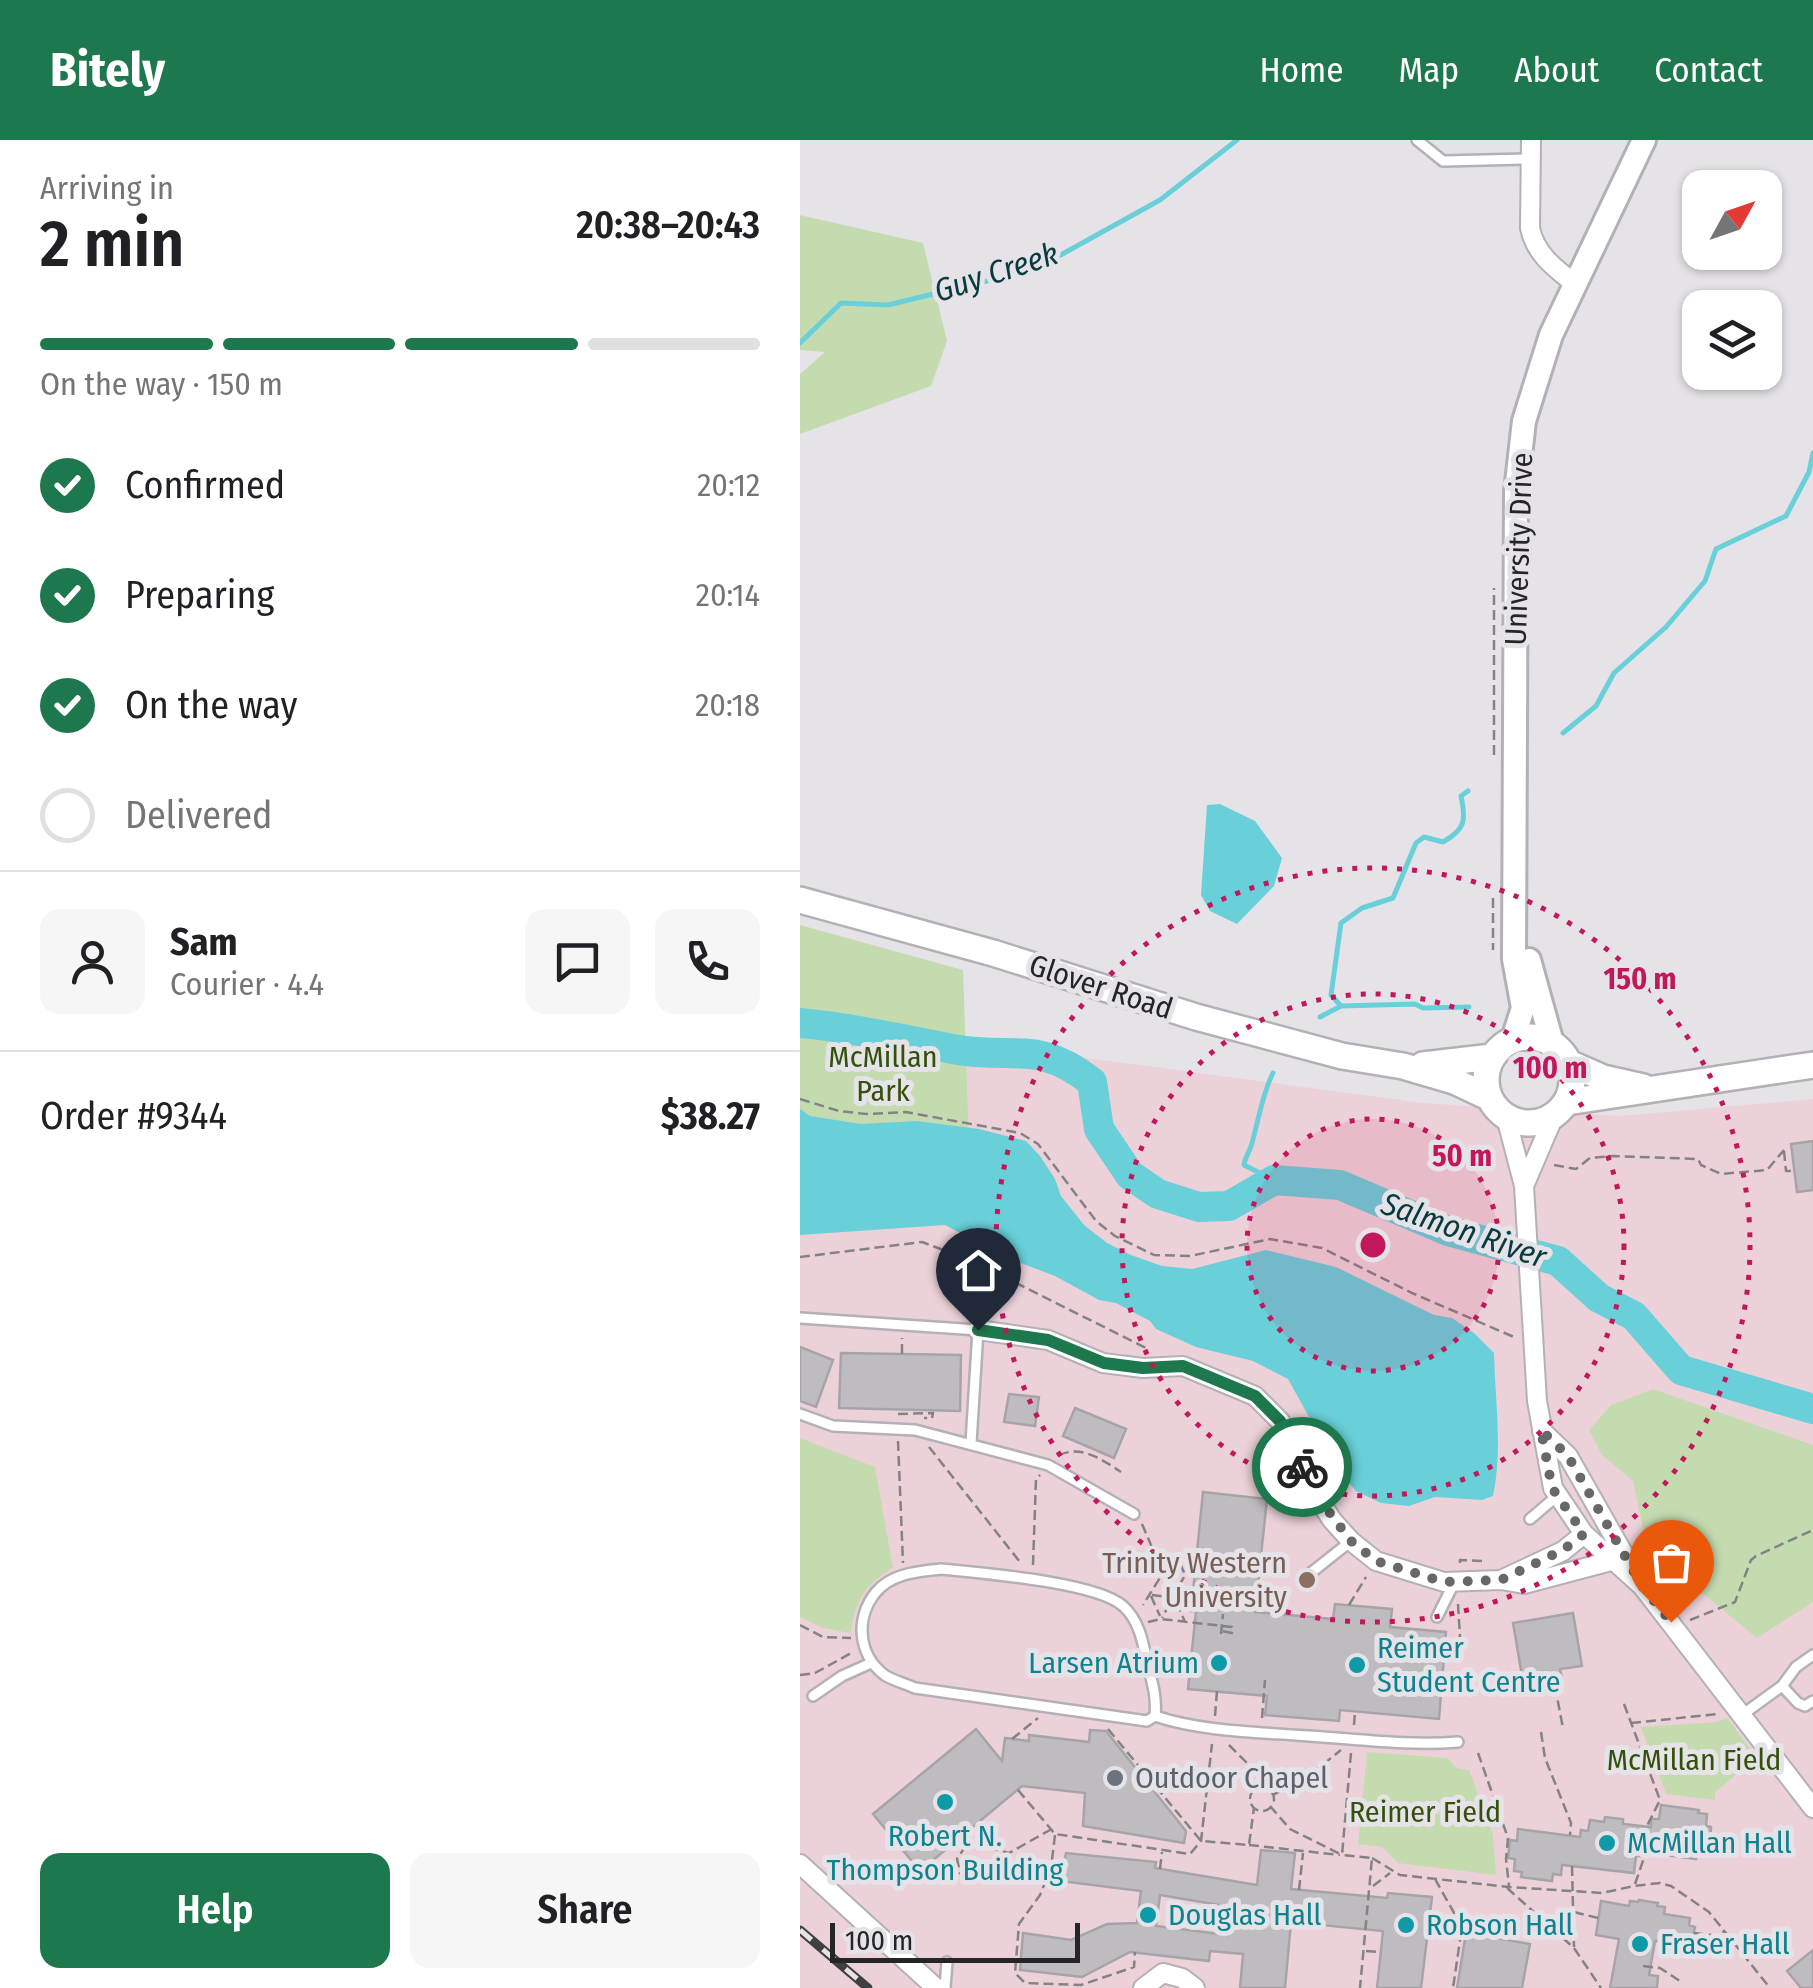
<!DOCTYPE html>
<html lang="en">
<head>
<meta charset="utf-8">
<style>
	:root { --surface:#fff; --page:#f6f6f6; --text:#202124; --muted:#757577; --line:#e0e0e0; --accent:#1e784d }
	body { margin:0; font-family:"Fira Sans Condensed",sans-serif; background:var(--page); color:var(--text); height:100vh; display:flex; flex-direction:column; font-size:38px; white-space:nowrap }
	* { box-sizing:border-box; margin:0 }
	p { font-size:32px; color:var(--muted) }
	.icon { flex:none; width:55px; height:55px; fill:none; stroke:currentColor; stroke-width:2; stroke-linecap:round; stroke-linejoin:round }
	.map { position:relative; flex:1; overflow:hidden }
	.drawer { display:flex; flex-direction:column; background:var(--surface); width:800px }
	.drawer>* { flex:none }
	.needle { width:65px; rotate:50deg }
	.tools { position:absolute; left:882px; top:30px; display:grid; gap:20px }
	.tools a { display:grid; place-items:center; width:100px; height:100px; border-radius:20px; background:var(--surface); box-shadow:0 2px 8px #0004; font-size:50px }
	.scale { position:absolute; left:30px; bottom:25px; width:250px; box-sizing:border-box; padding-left:10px; border:5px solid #252426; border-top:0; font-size:28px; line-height:35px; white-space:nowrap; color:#252426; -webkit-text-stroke:8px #e5e3e8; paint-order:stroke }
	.pin { position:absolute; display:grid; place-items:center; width:85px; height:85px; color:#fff; margin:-102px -42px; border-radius:50% 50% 50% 0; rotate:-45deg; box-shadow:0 0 10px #0007 }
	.pin .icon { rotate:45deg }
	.courier { position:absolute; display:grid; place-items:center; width:100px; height:100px; margin:-50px; border:8px solid #1e784d; border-radius:50%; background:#fff; color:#222; box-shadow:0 2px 12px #0007 }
	.head em { font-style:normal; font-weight:600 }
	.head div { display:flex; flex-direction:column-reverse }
	.head { display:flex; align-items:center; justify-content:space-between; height:170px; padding:0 40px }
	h1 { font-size:65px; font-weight:600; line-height:75px }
	.bar { display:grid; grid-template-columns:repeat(4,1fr); gap:15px 10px; align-content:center; height:120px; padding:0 40px }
	.bar i { height:12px; border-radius:8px; background:var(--line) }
	.bar .selected { background:var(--accent) }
	.bar p { grid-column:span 4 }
	.line { display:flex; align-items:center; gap:25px; padding:0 40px; border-top:2px solid var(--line) }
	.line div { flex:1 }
	.round { display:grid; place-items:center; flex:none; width:105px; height:105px; border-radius:20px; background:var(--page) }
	ol { padding:0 40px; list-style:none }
	li { display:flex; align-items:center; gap:30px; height:110px }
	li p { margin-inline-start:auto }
	li .icon { padding:10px; border-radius:50%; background:var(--accent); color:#fff; stroke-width:4 }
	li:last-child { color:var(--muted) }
	li i { width:55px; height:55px; border:5px solid var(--line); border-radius:50% }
	.action { display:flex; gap:20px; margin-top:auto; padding:20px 40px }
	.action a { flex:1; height:115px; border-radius:20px; background:var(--accent); color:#fff; font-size:40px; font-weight:600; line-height:115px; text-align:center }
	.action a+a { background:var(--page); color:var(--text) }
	header { display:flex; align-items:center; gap:60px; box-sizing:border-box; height:140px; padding:0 50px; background:var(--accent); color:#fff }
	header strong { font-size:48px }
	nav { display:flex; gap:55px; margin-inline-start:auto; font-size:35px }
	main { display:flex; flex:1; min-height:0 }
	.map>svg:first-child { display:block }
	.education { fill:#ecd2d8 }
	.green { fill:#c4dbb0 }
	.water { fill:#69d0d9 }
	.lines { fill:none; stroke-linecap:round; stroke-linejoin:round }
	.stream { stroke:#69d0d9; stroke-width:5 }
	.river { stroke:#69d0d9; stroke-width:30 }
	.building { fill:#bebcc1; stroke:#a6a4a9; stroke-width:2.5; fill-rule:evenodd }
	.service-casing { stroke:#b3b1b6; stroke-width:14 }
	.minor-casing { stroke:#b3b1b6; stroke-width:22 }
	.tertiary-casing { stroke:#b3b1b6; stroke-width:28 }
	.secondary-casing { stroke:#b3b1b6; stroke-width:30 }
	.path { stroke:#838285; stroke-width:2.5; stroke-dasharray:10 5; stroke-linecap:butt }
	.service { stroke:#fff; stroke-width:9 }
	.minor { stroke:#fff; stroke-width:18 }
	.tertiary { stroke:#fff; stroke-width:22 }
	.secondary { stroke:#fff; stroke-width:25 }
	.rail-casing { stroke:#403f42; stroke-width:9 }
	.rail { stroke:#e5e3e8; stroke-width:5; stroke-dasharray:15; stroke-linecap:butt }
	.done { stroke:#68676a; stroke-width:10; stroke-dasharray:0 18 }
	.route { stroke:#1e784d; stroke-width:12 }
	.ring { fill:none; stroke:#c2185b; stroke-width:5; stroke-dasharray:5 10 }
	.education-dot { fill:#8d6e63; stroke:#e5e3e8; stroke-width:4 }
	.culture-dot { fill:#0f9aa8; stroke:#e5e3e8; stroke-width:4 }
	.worship-dot { fill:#6b7280; stroke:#e5e3e8; stroke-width:4 }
	.labels { text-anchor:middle; stroke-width:10; stroke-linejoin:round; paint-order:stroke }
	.street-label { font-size:30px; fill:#252426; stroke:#e5e3e8 }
	.park-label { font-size:30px; fill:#33510a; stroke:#e5e3e8 }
	.education-label { font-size:30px; fill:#785e54; stroke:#e5e3e8; text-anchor:end }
	.culture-label { font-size:30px; fill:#0d838f; stroke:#e5e3e8; text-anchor:start }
	.worship-label { font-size:30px; fill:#5b616d; stroke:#e5e3e8; text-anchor:start }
	.water-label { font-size:32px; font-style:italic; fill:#083b3f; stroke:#e5e3e8 }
	.centre { fill:#c2185b; stroke:#e5e3e8; stroke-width:5 }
	.ring-label { font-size:30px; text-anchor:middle; font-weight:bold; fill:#c2185b; stroke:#e5e3e8; stroke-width:10; stroke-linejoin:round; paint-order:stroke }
</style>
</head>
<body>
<header>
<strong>Bitely</strong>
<nav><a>Home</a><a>Map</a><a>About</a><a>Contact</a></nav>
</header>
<main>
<section class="drawer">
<div class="head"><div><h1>2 min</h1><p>Arriving in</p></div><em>20:38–20:43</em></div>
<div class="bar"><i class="selected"></i><i class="selected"></i><i class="selected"></i><i></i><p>On the way · 150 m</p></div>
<ol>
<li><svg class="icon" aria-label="check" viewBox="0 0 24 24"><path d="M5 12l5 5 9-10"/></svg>Confirmed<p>20:12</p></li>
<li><svg class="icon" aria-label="check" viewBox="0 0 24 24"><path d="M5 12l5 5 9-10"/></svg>Preparing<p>20:14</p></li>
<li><svg class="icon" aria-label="check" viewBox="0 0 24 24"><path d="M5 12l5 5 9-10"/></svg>On the way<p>20:18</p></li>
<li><i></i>Delivered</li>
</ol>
<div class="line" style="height:180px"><a class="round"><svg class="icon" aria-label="person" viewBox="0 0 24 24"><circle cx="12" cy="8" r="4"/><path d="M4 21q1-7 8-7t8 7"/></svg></a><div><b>Sam</b><p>Courier · 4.4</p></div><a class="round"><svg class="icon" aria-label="chat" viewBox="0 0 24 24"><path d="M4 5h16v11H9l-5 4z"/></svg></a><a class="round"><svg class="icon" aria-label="phone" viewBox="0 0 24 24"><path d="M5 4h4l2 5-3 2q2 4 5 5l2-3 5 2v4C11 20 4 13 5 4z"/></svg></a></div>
<div class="line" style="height:130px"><div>Order #9344</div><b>$38.27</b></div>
<div class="action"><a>Help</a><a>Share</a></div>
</section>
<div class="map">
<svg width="1013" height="1848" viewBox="0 0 1013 1848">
	<rect width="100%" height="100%" fill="#e5e3e8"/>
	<path class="education" d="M 220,909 L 623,963 L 820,976 L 1013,959 L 1013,1848 L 0,1848 L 0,1015 L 157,910 Z"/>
	<path class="green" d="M 0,75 L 123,103 L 147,201 L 131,246 L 0,294 L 0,234 L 25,212 L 0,210 Z
		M 0,785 L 163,830 L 170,1032 L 0,1015 Z
		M 853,1249 L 1013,1305 L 1013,1462 L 957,1498 L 847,1408 L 833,1341 L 802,1315 L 789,1290 L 811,1265 Z
		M 0,1298 L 75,1327 L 93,1428 C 62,1446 58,1459 50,1493 L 23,1488 L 0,1477 Z
		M 927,1578 L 957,1618 L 915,1652 L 915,1660 L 866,1654 L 841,1587 L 917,1582 Z
		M 567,1612 L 648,1618 L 656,1628 L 669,1630 L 693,1695 L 696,1735 L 598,1723 L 582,1707 L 558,1704 Z"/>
	<path class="water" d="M 420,664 L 455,681 L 482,718 L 474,746 L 437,784 L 410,771 L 401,755 L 407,665 Z
		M 0,969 L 10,976 L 61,984 L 117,981 L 179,989 L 226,1001 L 240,1016 L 255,1039 L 261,1056 L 284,1085 L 307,1103 L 331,1115 L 362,1126 L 392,1129 L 466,1110 L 536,1127 L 634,1175 L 652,1178 L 674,1193 L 694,1213 C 695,1261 703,1309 693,1356 L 682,1360 L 635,1357 L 609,1366 L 581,1363 L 556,1351 L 539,1331 L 488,1239 L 453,1221 L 396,1207 L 356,1189 L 350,1181 L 316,1163 L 299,1160 L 255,1136 L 205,1117 L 145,1085 L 0,1095 Z"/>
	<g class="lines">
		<path class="stream" d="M 0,203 L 41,163 L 88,165 L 199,138 L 257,117 L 360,60 L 437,0
			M 763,593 L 796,566 L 814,533 L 866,487 L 905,441 L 916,409 L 986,376 L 1009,332 L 1013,313
			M 541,866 L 615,864 L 623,868 L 669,867
			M 520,877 L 541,866 L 531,855 L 541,783 L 562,768 L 593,758 L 616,703 L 624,697 L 643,702 C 666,689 666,680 661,656 L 668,651
			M 473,933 C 462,955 459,978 452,1003 C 450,1011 445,1017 444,1025 L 474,1040"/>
		<path class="river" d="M 0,883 C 52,888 102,899 153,909 C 213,921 236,898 292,942 L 299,989 L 330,1035 L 358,1054 L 399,1067 L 429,1066 L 474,1040 L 540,1045 L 648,1091 L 758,1121 L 799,1158 L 834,1176 L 881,1230 L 1013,1269"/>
	</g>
	<path class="building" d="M 1013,1001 L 1013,1050 L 997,1052 L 991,1004 Z
		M 0,1207 L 33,1220 L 16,1267 L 0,1261 Z
		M 41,1213 L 161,1215 L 160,1271 L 39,1268 Z
		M 209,1254 L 239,1257 L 235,1286 L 204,1282 Z
		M 275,1268 L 326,1289 L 314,1318 L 263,1296 Z
		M 403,1352 L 467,1359 L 455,1472 L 533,1479 L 535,1464 L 592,1469 L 590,1487 L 646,1492 L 639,1579 L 540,1570 L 539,1581 L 465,1575 L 467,1556 L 388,1549 L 396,1471 L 391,1471 Z
		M 773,1473 L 782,1526 L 760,1529 L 763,1543 L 748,1546 L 745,1532 L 722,1536 L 713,1483 Z
		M 176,1589 L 202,1621 L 205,1598 L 229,1601 L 229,1595 L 289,1602 L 290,1590 L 306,1591 L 386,1691 L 384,1703 L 283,1686 L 285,1653 L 222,1646 L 120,1731 L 73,1674 Z
		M 861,1665 L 899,1670 L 898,1673 L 907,1674 L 906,1686 L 911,1687 L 910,1703 L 904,1702 L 903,1712 L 897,1711 L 896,1719 L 842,1712 L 842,1716 L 836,1716 L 834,1733 L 762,1725 L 761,1735 L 753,1734 L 752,1741 L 721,1737 L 722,1732 L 714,1731 L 715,1719 L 708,1718 L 710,1700 L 717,1701 L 718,1689 L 780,1697 L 781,1690 L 788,1691 L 790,1680 L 804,1682 L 805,1677 L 823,1679 L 823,1684 L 851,1687 L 851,1679 L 859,1679 Z
		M 461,1710 L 495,1713 L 491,1749 L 587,1758 L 588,1753 L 632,1757 L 621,1848 L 577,1848 L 583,1791 L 491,1782 L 485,1848 L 440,1848 L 443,1814 L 410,1811 L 409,1821 L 330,1812 L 282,1837 L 220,1830 L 223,1793 L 271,1800 L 307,1784 L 337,1783 L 341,1751 L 260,1741 L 266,1713 L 356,1722 L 355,1728 L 457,1745 ZM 360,1755 L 431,1767 L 428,1795 L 356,1786 Z
		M 839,1760 L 858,1763 L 857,1766 L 865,1767 L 864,1774 L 890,1778 L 889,1785 L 895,1787 L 892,1801 L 887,1800 L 886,1806 L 855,1801 L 849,1835 L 858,1836 L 857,1848 L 810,1848 L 819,1799 L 796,1795 L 801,1761 L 829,1766 L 830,1761 L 838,1762 Z
		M 666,1793 L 730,1804 L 722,1848 L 657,1848 Z
		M 1013,1810 L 1013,1848 L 1001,1848 L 987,1831 Z"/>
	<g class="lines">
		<defs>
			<path id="service" d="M 617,0 L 643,21 L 731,19
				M 0,1178 L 178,1190 L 171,1303
				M 0,1274 L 33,1286 L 115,1290 L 248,1325 L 334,1374
				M 730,1379 L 757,1356
				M 141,1429 C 180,1433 296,1442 323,1466 C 339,1480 343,1502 347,1522 C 352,1541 357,1557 355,1576 L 347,1581 L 115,1548 C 106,1544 95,1541 86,1536 C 56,1515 54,1472 81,1447 C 97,1433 121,1431 141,1429 Z
				M 502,1440 L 551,1401
				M 637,1477 L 654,1443
				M 982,1546 L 998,1563 L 1005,1566 L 1013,1561
				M 13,1556 L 42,1536 L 71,1523
				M 942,1575 L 982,1546 L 996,1527 L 1013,1515
				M 355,1576 C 403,1592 458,1592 509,1596 C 559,1599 608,1606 658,1602
				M 145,1848 L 147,1822"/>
			<path id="minor" d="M 731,0 L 730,88 C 735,113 754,128 774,143
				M 706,977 L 724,1046 L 737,1261 L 753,1348 L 784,1394 L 842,1446
				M 724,1046 L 754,976
				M 178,1190 L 248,1200 L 303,1223 L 343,1228 L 383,1226 L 455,1256 L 480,1281 L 517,1357 L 532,1380 L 551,1401 L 576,1421 L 644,1442 L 701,1440 L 724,1444 L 811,1421
				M 742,1291 L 768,1316 L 842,1446 L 1013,1668
				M 701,1440 L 763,1411 L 784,1394
				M 0,1724 L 136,1848
				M 343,1848 L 363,1833 L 382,1838 L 395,1848"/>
			<path id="tertiary" d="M 729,820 L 752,903
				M 713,899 L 723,868 L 714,819 L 716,351 L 724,281 L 751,195 L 844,0"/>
			<path id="secondary" d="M 0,760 L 193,813 L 396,877 L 542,916 L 603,926 L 654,941 L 688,957
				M686 940a43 43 0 1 1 86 0a43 43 0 1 1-86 0Z
				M 769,923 L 803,938 L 843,947
				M 623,925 L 692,917
				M 767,962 L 1013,925"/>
		</defs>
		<use href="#service" class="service-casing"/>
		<use href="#minor" class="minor-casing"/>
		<use href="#tertiary" class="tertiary-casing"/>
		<use href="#secondary" class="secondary-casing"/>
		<path class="path" d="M 694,615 L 694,448
			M 693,758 L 693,810
			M 0,959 L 39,971 L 66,974 L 106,972 L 220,993 L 238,1004 L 296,1081 L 315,1096 L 354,1115 L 390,1116 L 470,1099 L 522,1108 L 612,1153 L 714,1197
			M 984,1011 L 986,1031 L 994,1031
			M 754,1025 L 776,1029 L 790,1018 L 812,1016 L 898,1019 L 901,1025 L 921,1034 L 967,1030 L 984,1010
			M 0,1117 L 122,1102 L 170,1120 L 348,1209
			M 102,1214 L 102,1198
			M 98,1274 L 133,1273 L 132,1278 L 124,1278
			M 98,1301 L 103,1423
			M 129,1307 L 220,1422
			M 259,1315 C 282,1305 301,1319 321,1332
			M 342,1384 L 363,1433 L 343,1465
			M 355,1415 L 377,1416 L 385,1435 L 362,1478
			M 660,1423 L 660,1420 L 685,1421
			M 233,1425 L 236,1339 L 240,1335
			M 364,1435 L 385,1482
			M 352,1455 L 374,1458
			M 351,1456 L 360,1476
			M 658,1464 L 660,1497
			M 549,1465 L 566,1437
			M 890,1480 L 935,1462 L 951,1420 L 956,1416 L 1013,1390
			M 348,1482 L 361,1479 L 432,1487 L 432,1493 L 421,1491
			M 0,1485 L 23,1497 L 51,1498
			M 421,1494 L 423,1474
			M 752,1531 L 763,1588
			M 0,1535 L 15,1533 L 53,1512
			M 824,1564 L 860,1660 L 847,1686
			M 415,1576 L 417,1551
			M 462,1578 L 465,1540
			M 831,1583 L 918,1574
			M 554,1585 L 555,1571
			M 308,1589 L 401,1701 L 449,1705 L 454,1667
			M 741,1592 L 745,1618 L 771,1683 L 770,1695
			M 212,1599 L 238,1578
			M 429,1605 L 448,1624 L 456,1649
			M 551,1613 L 542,1715 L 572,1718 L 560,1848
			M 678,1613 L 708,1698 L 706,1719 L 709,1746
			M450 1659a12 12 0 1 1 24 0a12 12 0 1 1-24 0Z
			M 218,1650 L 255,1694 L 390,1714 L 401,1701 L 412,1604
			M 472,1655 L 501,1642 L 541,1610
			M 470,1666 L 490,1689 L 540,1714
			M 255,1695 L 251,1728 L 240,1755 L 219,1784 L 215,1833 L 225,1843 L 281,1845 L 334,1827 L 335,1812
			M 161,1697 L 168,1702 L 209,1713 L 250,1690
			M 449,1705 L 540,1715
			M 572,1718 L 600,1735 L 709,1747 L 802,1753 L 834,1746 L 860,1743 L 871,1746 L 909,1772 L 970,1848
			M 772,1726 L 774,1807
			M 360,1729 L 362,1712
			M 635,1739 L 662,1787 L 653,1848
			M 166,1740 L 160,1733 L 157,1719 L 167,1704
			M 199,1740 L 204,1737 L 209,1714
			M 835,1744 L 846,1712
			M 573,1746 L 590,1733
			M 707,1748 L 774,1808 L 801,1848
			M 499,1750 L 503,1713
			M 774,1772 L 798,1778
			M 894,1793 L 918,1796 L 924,1791
			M 566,1811 L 581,1812
			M 843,1826 L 860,1828 L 880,1841"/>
		<use href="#service" class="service"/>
		<use href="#minor" class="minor"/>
		<use href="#tertiary" class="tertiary"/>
		<use href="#secondary" class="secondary"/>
		<defs>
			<path id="rail" d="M 0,1790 L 68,1848"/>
		</defs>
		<use href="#rail" class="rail-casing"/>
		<use href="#rail" class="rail"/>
	</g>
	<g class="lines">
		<path class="done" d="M 502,1327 L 517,1356 L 551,1401 L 576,1421 L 644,1442 L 701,1440 L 763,1410 L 784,1394 L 752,1348 L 741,1290 L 768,1316 L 842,1446 L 871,1482"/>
		<path class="route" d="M 178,1190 L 248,1200 L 304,1223 L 343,1228 L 383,1226 L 455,1256 L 480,1281 L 502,1327"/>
	</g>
	<circle cx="573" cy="1105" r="126" fill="#c2185b" fill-opacity=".12"/>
	<g class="ring">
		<circle cx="573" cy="1105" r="126"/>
		<circle cx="573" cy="1105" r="251"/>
		<circle cx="573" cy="1105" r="377"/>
	</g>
	<circle class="education-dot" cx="507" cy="1440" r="10"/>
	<g class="culture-dot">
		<circle cx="419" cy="1523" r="10"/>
		<circle cx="557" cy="1525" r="10"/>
		<circle cx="145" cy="1662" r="10"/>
		<circle cx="807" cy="1703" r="10"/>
		<circle cx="348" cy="1775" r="10"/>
		<circle cx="606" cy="1785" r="10"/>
		<circle cx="840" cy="1804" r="10"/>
	</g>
	<circle class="worship-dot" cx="315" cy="1638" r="10"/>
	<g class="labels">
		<g class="street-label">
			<text transform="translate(719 409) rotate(-88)" y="10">University Drive</text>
			<text transform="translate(301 847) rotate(18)" y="10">Glover Road</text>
		</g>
		<g class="park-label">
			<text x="83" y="927">McMillan<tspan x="83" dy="34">Park</tspan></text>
			<text x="894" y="1630">McMillan Field</text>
			<text x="625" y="1682">Reimer Field</text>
		</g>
		<g class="education-label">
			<text x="487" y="1433">Trinity Western<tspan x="487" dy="34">University</tspan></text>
		</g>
		<g class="culture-label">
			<text x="577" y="1518">Reimer<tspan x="577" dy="34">Student Centre</tspan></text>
			<text x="399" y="1533" text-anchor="end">Larsen Atrium</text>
			<text x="145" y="1706" text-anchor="middle">Robert N.<tspan x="145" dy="34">Thompson Building</tspan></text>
			<text x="827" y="1713">McMillan Hall</text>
			<text x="368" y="1785">Douglas Hall</text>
			<text x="626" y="1795">Robson Hall</text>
			<text x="860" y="1814">Fraser Hall</text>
		</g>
		<g class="worship-label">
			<text x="335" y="1648">Outdoor Chapel</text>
		</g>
		<g class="water-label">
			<text transform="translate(196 132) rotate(-18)" y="11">Guy Creek</text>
			<text transform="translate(664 1090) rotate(19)" y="11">Salmon River</text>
		</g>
	</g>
	<circle cx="573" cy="1105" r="15" class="centre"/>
	<g class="ring-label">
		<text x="840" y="849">150 m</text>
		<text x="750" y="938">100 m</text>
		<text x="662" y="1026">50 m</text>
	</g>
</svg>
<div class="tools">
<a><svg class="needle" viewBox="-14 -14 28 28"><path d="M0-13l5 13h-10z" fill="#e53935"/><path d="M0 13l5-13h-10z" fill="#757577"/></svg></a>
<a><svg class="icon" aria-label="layers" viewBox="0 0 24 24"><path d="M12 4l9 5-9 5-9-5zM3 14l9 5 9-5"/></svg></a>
</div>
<div class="scale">100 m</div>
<div class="pin" style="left:871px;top:1482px;background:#ea580c"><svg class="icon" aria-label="bag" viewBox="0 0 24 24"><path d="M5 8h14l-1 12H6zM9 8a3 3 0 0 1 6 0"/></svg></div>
<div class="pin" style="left:178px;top:1190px;background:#1f2937"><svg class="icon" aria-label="home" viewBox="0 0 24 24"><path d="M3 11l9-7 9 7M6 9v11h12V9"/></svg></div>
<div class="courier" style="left:502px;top:1327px"><svg class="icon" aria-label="bike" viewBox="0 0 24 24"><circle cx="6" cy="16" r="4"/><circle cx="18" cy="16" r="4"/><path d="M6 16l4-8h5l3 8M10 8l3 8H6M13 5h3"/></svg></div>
</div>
</main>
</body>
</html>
